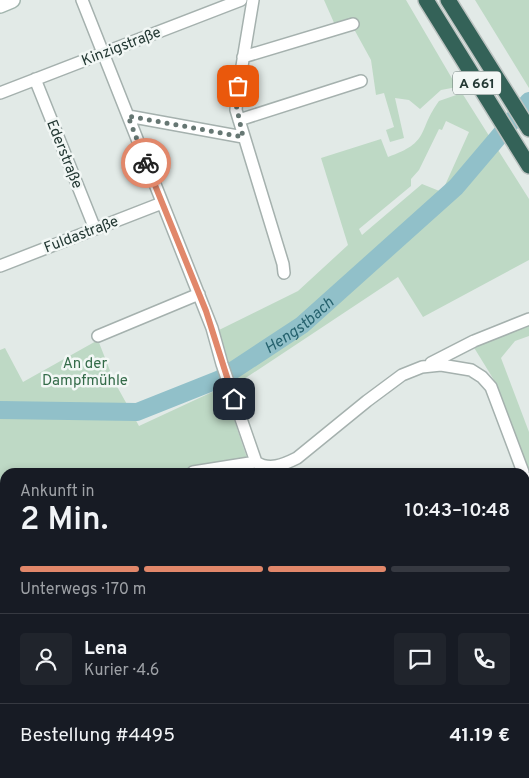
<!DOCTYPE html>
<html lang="de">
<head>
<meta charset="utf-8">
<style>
	:root { --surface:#171b24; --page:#20242c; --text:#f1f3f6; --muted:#9ea1a6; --line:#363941; --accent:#e1876a }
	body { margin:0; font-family:Overpass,sans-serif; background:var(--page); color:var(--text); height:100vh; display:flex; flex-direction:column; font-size:19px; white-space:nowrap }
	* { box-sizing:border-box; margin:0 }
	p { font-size:16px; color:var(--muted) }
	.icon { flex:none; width:28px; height:28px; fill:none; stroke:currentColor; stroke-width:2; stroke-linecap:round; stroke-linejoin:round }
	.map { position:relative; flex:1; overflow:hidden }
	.side { position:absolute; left:0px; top:468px; width:530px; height:311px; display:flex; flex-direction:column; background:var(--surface); border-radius:15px 15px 0 0; box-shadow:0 2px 8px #0003 }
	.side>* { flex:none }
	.pin { position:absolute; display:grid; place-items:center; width:42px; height:42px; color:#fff; margin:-21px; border-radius:10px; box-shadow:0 2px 8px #0006 }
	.courier { position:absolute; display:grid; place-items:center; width:50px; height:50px; margin:-25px; border:4px solid #e1876a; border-radius:50%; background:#fff; color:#222; box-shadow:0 1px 6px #0007 }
	.head em { font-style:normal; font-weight:600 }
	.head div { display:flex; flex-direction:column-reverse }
	.head { display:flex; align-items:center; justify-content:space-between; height:85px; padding:0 20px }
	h1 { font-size:32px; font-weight:600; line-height:38px }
	.bar { display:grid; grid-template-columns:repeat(4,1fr); gap:8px 5px; align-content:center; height:60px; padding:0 20px }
	.bar i { height:6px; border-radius:4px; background:var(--line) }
	.bar .active { background:var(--accent) }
	.bar p { grid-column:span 4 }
	.line { display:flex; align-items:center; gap:12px; padding:0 20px; border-top:1px solid var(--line) }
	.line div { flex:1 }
	.round { display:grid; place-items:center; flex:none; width:52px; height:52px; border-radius:5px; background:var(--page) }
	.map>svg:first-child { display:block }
	.green { fill:#bed9c5; fill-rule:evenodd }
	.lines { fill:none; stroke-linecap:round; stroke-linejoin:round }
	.river { stroke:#91c0c9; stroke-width:18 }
	.street-casing { stroke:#a5b1ae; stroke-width:14 }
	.secondary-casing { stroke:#a2b5ae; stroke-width:18 }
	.highway-casing { stroke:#bdc4c2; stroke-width:18 }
	.street { stroke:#fff; stroke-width:11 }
	.secondary { stroke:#fff; stroke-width:15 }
	.highway { stroke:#346258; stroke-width:15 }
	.done { stroke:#667773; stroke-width:5; stroke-dasharray:0 9 }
	.route { stroke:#e1876a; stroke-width:6 }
	.labels { text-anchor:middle; stroke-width:5; stroke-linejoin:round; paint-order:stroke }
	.shield { fill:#f2f7f5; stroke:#62726e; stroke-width:1 }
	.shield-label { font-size:14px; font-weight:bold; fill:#243934 }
	.street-label { font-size:15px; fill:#243934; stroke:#f2f7f5 }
	.park-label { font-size:15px; fill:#346b49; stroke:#f2f7f5 }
	.water-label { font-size:16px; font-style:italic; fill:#26626e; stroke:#f2f7f5 }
</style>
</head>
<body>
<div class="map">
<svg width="529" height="778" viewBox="0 0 529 778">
	<rect width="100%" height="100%" fill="#e2eae7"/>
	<path class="green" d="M 324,0 L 406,0 L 457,87 L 441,90 L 420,109 L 409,100 L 395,98 L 404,138 L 390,142 L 386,130 L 394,127 L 384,93 L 376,95 L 371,60 L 349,20 L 335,25 Z
		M 475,0 L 529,0 L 529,88 Z
		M 462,93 L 529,199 L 529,260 L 423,317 L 398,277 L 235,385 L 217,331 L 298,291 L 348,245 L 321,158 L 381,139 L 388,157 C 431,142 417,131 439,101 ZM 446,121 L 469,132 L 442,192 L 422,184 L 362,235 L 359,229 L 411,186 L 411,179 L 419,170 L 439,129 L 442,130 Z
		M 529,322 L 529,336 L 515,341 L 501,358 L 529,432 L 529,472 L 494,380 L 473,346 Z
		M 98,340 L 114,381 L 139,426 L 223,387 L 247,458 L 166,472 L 5,472 L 5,514 L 0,516 L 0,350 L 5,348 L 23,382 Z"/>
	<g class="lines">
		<path class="river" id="s1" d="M 0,410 L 137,412 L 220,379 L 302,325 L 456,187 L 529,101"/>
		<defs>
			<path id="street" d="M 82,0 L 212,328 L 222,364 L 256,462
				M 253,0 L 237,96 L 236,110 L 283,264 L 284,273
				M 243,57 L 353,24
				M 35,79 L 95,229
				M 0,93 L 241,0
				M 128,116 L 243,137
				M 239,120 L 361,81
				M 0,266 L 162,203
				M 98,336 L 199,294
				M 431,363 L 474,341 L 529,319
				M 256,462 C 269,471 283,465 297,458 L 367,401 L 402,375 L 422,367 L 441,365 L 471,370 L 482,377 L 491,387 L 523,472
				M 193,472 L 256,462
				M 525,477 L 529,493
				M 0,522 L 5,520
				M 0,668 L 5,667
				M 525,724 L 529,721
				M 57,778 L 61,774
				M 176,778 L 185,774
				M 438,778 L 445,774"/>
			<path id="secondary" d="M 0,5 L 12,0"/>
			<path id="highway" d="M 426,0 L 529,166
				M 448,0 L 529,129"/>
		</defs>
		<use href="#street" class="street-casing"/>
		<use href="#secondary" class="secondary-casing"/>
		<use href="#highway" class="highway-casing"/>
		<use href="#street" class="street"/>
		<use href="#secondary" class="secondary"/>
		<use href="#highway" class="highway"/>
	</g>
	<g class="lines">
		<path class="done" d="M 146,163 L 128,116 L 243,137 L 236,104 L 238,86"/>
		<path class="route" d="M 146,163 L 206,311 L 234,399"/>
	</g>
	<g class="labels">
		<rect class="shield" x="453" y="71.5" width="48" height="23" rx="4"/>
		<g class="shield-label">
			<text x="477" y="88">A 661</text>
		</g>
		<g class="street-label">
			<text transform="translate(121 46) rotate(-21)" y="5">Kinzigstraße</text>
			<text transform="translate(65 154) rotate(68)" y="5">Ederstraße</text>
			<text transform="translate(81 234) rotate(-21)" y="5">Fuldastraße</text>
		</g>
		<g class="park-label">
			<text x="85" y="368">An der<tspan x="85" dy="17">Dampfmühle</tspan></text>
		</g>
		<g class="water-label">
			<text dy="6" stroke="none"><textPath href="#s1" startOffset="322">Hengstbach</textPath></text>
		</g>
	</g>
</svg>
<div class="pin" style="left:238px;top:86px;background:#ea580c"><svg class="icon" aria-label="bag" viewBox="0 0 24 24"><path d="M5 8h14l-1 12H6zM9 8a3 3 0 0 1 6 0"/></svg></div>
<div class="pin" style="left:234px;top:399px;background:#1f2937"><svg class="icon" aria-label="home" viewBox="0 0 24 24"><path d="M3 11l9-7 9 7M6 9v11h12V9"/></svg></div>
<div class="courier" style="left:146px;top:163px"><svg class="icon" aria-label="bike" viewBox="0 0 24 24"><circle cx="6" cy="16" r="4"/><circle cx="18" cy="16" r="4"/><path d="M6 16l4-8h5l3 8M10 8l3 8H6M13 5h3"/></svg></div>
<section class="side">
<div class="head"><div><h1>2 Min.</h1><p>Ankunft in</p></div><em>10:43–10:48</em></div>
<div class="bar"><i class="active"></i><i class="active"></i><i class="active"></i><i></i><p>Unterwegs · 170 m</p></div>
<div class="line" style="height:90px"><a class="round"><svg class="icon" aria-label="person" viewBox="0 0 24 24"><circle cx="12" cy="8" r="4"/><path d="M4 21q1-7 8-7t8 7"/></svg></a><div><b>Lena</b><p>Kurier · 4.6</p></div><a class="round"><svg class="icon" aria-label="chat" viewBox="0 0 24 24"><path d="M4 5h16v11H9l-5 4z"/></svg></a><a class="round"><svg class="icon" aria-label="phone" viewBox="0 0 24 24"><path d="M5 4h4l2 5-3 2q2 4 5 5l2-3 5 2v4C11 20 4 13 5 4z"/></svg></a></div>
<div class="line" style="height:65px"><div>Bestellung #4495</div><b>41.19 €</b></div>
</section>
</div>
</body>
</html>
